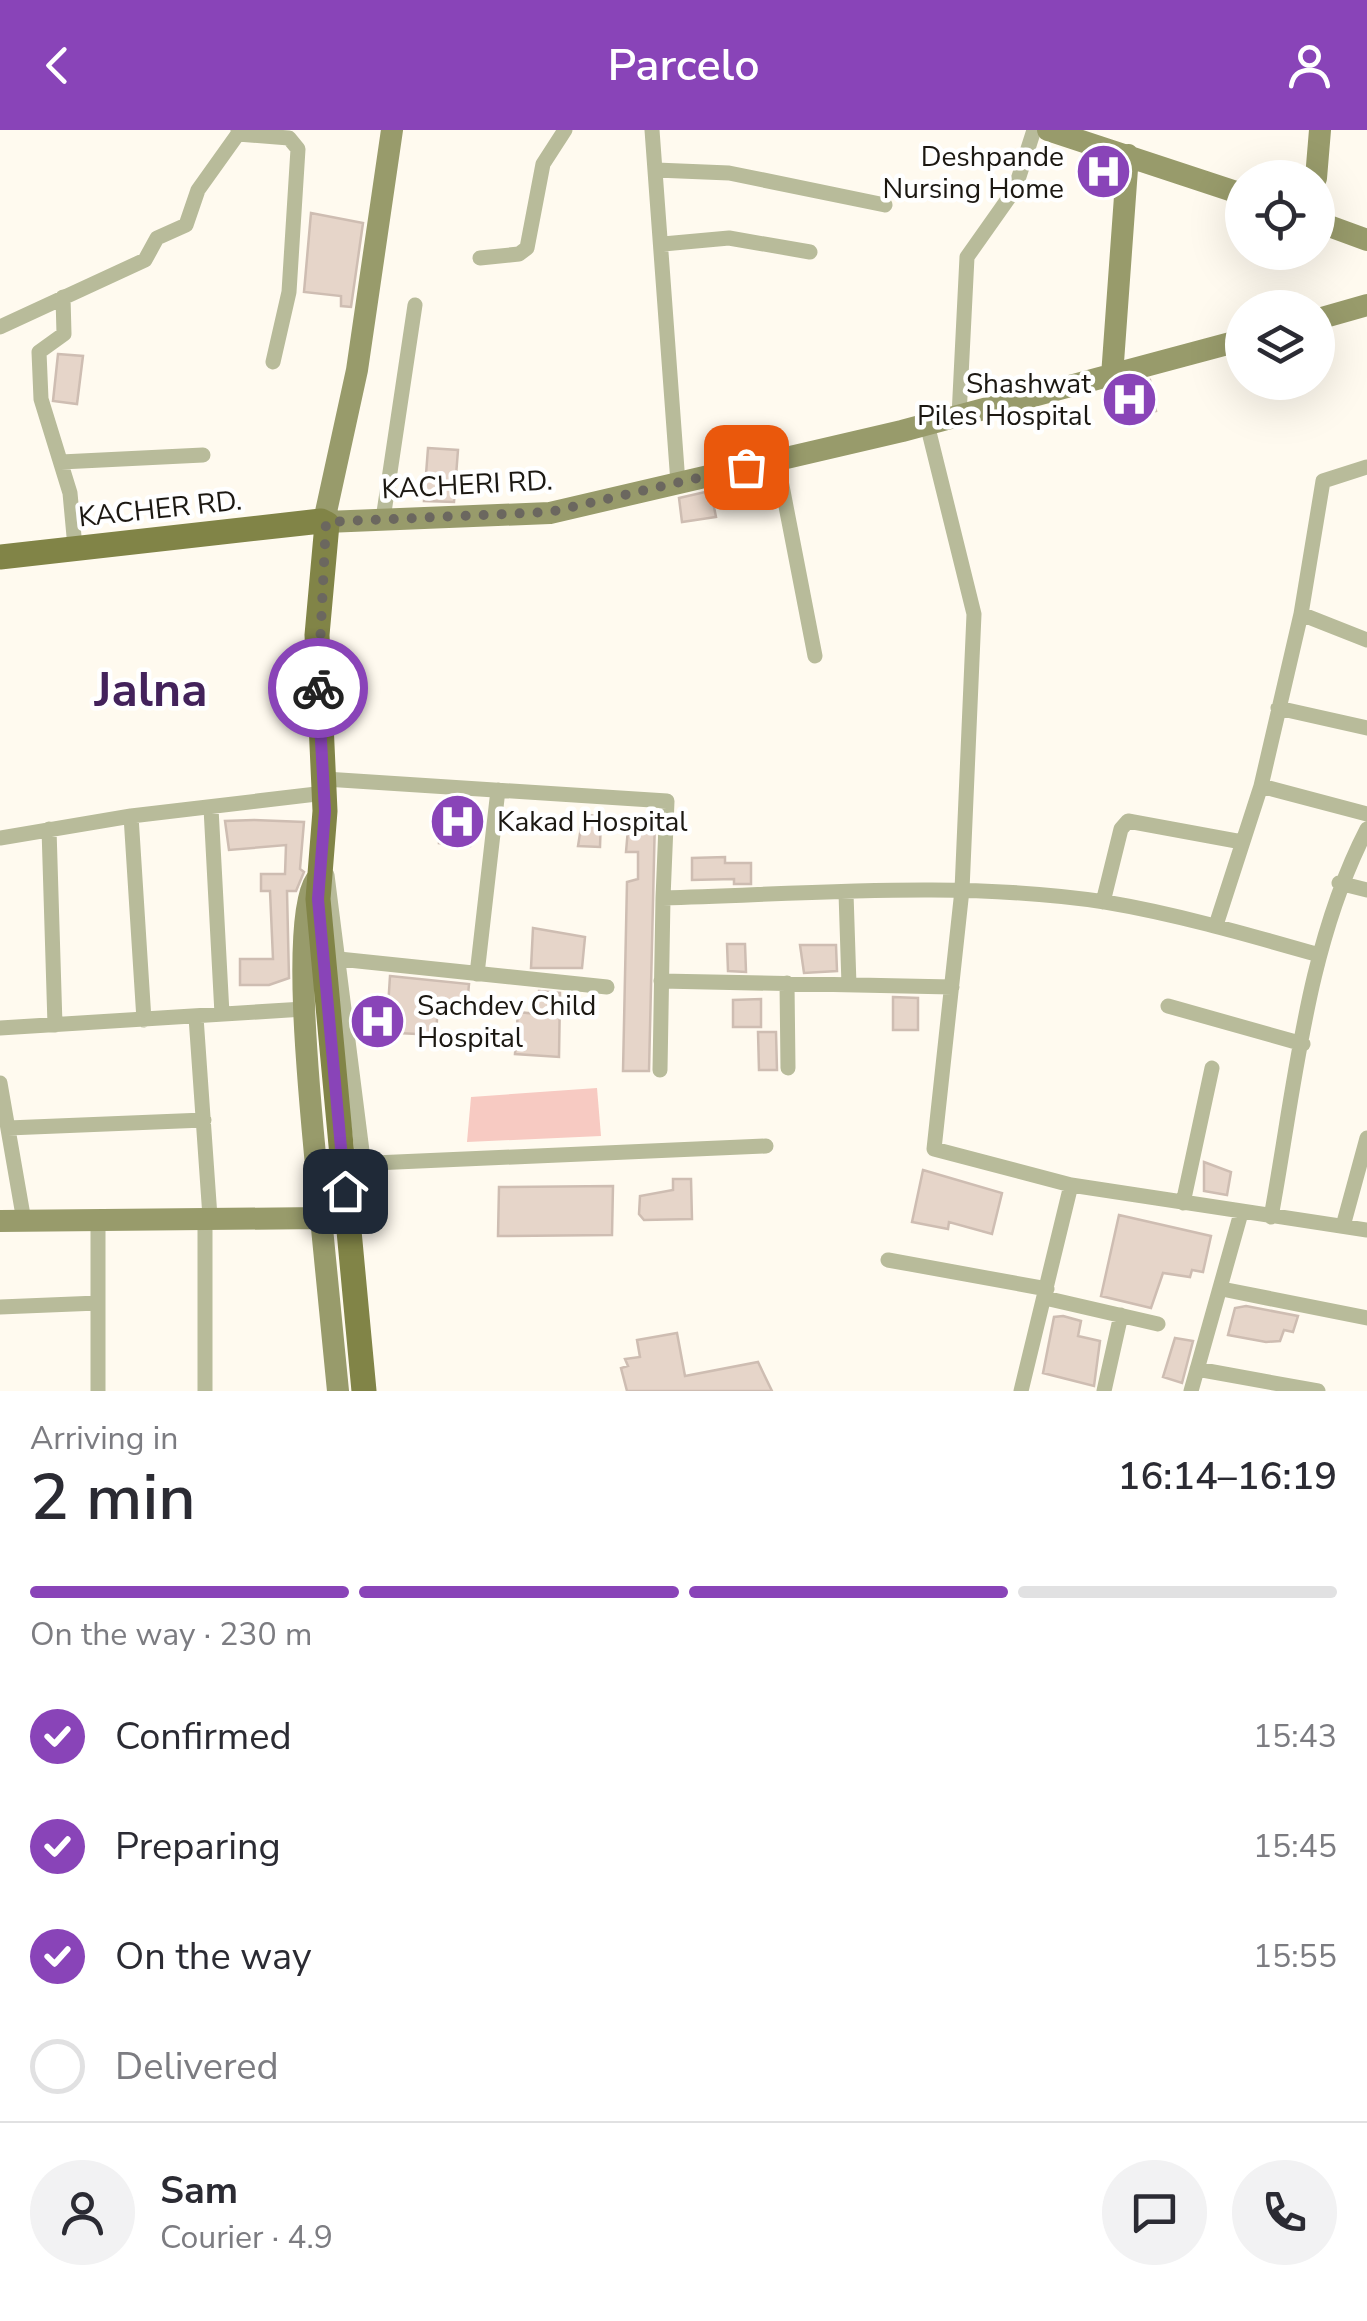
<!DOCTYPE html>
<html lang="en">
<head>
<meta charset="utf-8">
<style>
	:root { --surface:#fff; --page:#f2f2f3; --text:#2b2b33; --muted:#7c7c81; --line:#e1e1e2; --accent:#8944b8 }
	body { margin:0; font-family:"Nunito Sans",sans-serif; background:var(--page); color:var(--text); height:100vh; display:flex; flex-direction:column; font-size:38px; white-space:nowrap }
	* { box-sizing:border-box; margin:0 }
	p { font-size:32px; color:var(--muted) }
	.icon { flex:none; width:55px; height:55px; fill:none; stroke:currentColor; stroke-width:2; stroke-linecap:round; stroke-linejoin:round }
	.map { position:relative; height:1261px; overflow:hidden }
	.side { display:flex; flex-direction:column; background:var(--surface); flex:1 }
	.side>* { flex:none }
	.controls { position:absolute; left:1225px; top:30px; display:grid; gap:20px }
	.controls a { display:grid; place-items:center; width:110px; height:110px; border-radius:50%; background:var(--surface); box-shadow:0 10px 40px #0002; font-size:50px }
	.pin { position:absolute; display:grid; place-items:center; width:85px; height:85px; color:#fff; margin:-42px; border-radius:20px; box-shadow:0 5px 15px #0006 }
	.courier { position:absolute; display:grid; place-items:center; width:100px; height:100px; margin:-50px; border:8px solid #8944b8; border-radius:50%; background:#fff; color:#222; box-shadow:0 2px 12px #0007 }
	.summary em { font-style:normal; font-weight:600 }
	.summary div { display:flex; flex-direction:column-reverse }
	.summary { display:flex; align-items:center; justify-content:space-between; height:170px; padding:0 30px }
	h1 { font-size:65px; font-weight:600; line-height:75px }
	.bar { display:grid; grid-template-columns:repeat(4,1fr); gap:15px 10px; align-content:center; height:120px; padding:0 30px }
	.bar i { height:12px; border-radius:8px; background:var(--line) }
	.bar .current { background:var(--accent) }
	.bar p { grid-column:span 4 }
	.line { display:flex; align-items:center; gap:25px; padding:0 30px; border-top:2px solid var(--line) }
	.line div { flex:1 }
	.round { display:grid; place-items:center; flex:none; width:105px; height:105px; border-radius:52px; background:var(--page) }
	ol { padding:0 30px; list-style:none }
	li { display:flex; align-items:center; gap:30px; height:110px }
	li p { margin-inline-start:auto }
	li .icon { padding:10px; border-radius:50%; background:var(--accent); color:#fff; stroke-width:4 }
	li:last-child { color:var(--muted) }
	li i { width:55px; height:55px; border:5px solid var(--line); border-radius:50% }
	header { display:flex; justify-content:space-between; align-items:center; height:130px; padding:0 30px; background:var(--accent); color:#fff; font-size:45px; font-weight:600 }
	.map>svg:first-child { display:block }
	.green { fill:#f7cac2 }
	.building { fill:#e6d5c9; stroke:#cebdb2; stroke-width:2.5 }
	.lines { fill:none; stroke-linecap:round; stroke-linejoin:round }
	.street { stroke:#b8bb9a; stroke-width:15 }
	.secondary { stroke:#989b6b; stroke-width:22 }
	.primary { stroke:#818447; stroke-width:25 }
	.done { stroke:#6b675f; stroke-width:10; stroke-dasharray:0 18 }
	.route { stroke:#8944b8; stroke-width:12 }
	.labels { text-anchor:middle; stroke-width:9; stroke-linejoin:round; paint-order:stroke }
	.poi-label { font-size:28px; fill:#1c1812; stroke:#fff; text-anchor:end }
	.street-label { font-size:28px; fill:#1c1812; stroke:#fff }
	.town-label { font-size:48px; font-weight:bold; fill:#43225b; stroke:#fff }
</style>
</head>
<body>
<header><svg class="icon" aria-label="back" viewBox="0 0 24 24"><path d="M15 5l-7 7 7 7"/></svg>Parcelo<svg class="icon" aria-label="person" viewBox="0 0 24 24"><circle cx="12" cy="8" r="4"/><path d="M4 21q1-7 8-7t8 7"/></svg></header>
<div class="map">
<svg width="1367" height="1261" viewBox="0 0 1367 1261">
	<rect width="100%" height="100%" fill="#fffaef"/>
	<path class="green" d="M 597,958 L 601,1006 L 467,1012 L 471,967 Z"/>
	<path class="building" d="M 311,83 L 363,93 L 351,177 L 341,176 L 341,166 L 304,162 Z
		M 58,224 L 83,226 L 77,274 L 53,271 Z
		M 1150,250 L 1156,281 L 1113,289 L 1107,262 Z
		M 428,318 L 458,320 L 454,372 L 424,371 Z
		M 727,357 L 729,375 L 714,377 L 716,387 L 682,392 L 679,368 Z
		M 442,673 L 473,675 L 470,716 L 439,713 Z
		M 583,685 L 601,686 L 600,717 L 578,716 Z
		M 629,687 L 655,687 L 649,941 L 623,941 L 627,752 L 638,749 L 638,722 L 626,722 Z
		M 254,690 L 304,692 L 300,739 L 304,742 L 296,761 L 287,761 L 289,848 L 269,855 L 240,855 L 240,829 L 273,829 L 270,761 L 261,761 L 261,744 L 285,744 L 286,715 L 229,720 L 225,691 Z
		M 725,727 L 725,733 L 751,733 L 751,754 L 734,754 L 734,749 L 692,750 L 692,728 Z
		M 533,798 L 585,807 L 582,838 L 531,838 Z
		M 727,814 L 745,814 L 746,842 L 728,841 Z
		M 800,815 L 836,815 L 837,841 L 804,843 Z
		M 390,846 L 469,854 L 467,876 L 438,874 L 436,905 L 358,901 L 356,886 L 362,886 L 363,876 L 388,877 Z
		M 539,861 L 560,863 L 559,927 L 515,924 L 518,882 L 537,884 Z
		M 893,867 L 918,868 L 918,900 L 893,900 Z
		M 761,869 L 761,897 L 733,897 L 733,870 Z
		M 758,902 L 776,902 L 777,940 L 759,940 Z
		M 1204,1032 L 1231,1042 L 1227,1065 L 1204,1061 Z
		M 923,1040 L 1002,1063 L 992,1104 L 949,1092 L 948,1099 L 912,1092 Z
		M 673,1049 L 691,1049 L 692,1089 L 644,1090 L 639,1084 L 640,1066 L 673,1060 Z
		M 613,1056 L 612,1105 L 498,1106 L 499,1057 Z
		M 1119,1085 L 1211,1106 L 1203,1142 L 1192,1140 L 1190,1147 L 1163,1143 L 1151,1178 L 1101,1166 Z
		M 1246,1176 L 1298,1186 L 1293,1202 L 1284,1200 L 1280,1211 L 1266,1212 L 1228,1205 L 1235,1178 Z
		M 1063,1186 L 1081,1191 L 1078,1206 L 1100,1211 L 1094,1256 L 1043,1243 L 1054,1187 Z
		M 677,1203 L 685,1246 L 758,1232 L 772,1261 L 627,1261 L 621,1238 L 628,1236 L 625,1229 L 640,1227 L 637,1210 Z
		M 1175,1208 L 1193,1211 L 1182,1253 L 1163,1247 Z"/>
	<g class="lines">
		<path class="street" d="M 238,0 L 238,4 L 289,8 L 298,19 L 289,162 L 273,232
			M 652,0 L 678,353
			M 656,40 L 729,43 L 885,75
			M 663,114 L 729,108 L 810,122
			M 480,128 L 519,124 L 527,118 L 543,34 L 565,0
			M 63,167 L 64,204 L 39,222 L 41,269 L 70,363 L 75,417
			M 0,197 L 145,130 L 157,108 L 186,95 L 198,60 L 238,4
			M 959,286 L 967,127 L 1015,59 L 1034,0
			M 927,294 L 974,484 L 962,760 L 934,1019 L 1071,1055
			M 777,330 L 815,526
			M 61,332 L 203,325
			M 383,389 L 415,175
			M 1301,484 L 1323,351 L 1367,337
			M 1367,510 L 1301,484 L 1261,656 L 1367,684
			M 1278,578 L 1367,598
			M 325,649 L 667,671 L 663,768 C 809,764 959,750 1105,772 C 1177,784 1249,805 1319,825
			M 211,678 L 222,884
			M 131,686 L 144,890
			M 49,699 L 55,895
			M 0,708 L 131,686 L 325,663
			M 327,745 L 363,1029 L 374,1033 L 766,1016
			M 1339,753 L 1367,760
			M 846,763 L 849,855
			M 1103,772 L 1121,699 L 1128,691 L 1242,712
			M 1216,795 L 1261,656
			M 339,829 L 607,857
			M 477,844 L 498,660
			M 661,851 L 952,857
			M 787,853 L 788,938
			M 1168,876 L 1303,914
			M 196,887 L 210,1087
			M 0,898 L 304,879
			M 660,940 L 663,768
			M 0,953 L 24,1091
			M 8,998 L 204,990
			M 1183,1073 L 1212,938
			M 205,1087 L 205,1261
			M 1271,1087 C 1295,957 1306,817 1367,699
			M 98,1089 L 98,1261
			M 1343,1096 L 1367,1008
			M 888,1130 L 1047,1159
			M 1222,1159 L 1367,1188
			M 1045,1168 L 1158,1194
			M 0,1177 L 98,1173
			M 1197,1239 L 1318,1261
			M 1021,1261 L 1071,1055 L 1367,1100
			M 1104,1261 L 1121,1185
			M 1191,1261 L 1241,1083"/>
		<path class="secondary" d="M 1048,0 L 1242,64
			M 1316,48 L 1320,0
			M 1318,92 L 1367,110
			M 1318,189 L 1367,175
			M 1112,246 L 1128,25
			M 324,391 L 357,240 L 392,0
			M 326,392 L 550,383 L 902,301 L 1242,210
			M 316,750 C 287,792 316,1026 321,1088
			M 0,1091 L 321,1088 L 338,1261"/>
		<path class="primary" d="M 0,427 L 321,391 L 327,394 L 317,505 L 325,681 L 318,769 L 364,1261"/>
	</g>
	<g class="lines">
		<path class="done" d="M 318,558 L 326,392 L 550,382 L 746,337"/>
		<path class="route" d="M 318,558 L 325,681 L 318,769 L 345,1061"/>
	</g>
	<defs>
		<symbol id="hospital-disc" viewBox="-11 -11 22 22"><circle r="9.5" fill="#8944b8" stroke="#fff"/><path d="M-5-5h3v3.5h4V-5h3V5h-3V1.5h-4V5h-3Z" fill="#fff"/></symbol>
	</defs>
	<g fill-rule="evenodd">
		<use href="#hospital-disc" x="1072" y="10" width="63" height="63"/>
		<use href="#hospital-disc" x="1098" y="238" width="63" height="63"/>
		<use href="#hospital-disc" x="426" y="660" width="63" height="63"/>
		<use href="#hospital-disc" x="346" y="860" width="63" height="63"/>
	</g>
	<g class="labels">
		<g class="poi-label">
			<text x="1064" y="36">Deshpande<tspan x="1064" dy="32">Nursing Home</tspan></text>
			<text x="1091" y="263">Shashwat<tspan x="1091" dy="32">Piles Hospital</tspan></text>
			<text x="497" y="701" text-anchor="start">Kakad Hospital</text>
			<text x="417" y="885" text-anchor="start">Sachdev Child<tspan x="417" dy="32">Hospital</tspan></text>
		</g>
		<g class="street-label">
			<text transform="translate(467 354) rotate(-3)" y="10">KACHERI RD.</text>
			<text transform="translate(160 378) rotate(-6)" y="10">KACHER RD.</text>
		</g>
		<g class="town-label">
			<text x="151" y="576">Jalna</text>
		</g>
	</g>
</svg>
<div class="controls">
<a><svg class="icon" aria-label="locate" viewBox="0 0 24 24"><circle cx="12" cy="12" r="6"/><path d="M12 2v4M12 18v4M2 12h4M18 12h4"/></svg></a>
<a><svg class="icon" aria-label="layers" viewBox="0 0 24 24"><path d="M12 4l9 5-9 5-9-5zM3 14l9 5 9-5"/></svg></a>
</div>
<div class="pin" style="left:746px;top:337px;background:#ea580c"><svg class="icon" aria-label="bag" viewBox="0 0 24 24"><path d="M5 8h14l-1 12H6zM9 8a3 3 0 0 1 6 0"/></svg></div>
<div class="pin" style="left:345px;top:1061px;background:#1f2937"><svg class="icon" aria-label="home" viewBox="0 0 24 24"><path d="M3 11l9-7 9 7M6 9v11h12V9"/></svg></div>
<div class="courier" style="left:318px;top:558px"><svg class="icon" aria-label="bike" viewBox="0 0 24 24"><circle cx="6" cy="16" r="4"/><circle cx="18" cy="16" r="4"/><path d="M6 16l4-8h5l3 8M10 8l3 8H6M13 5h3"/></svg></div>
</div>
<section class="side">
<div class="summary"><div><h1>2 min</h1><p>Arriving in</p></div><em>16:14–16:19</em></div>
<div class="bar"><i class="current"></i><i class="current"></i><i class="current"></i><i></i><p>On the way · 230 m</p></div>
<ol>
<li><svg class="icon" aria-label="check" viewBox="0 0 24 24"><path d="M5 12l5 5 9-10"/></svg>Confirmed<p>15:43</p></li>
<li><svg class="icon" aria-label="check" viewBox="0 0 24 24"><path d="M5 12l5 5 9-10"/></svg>Preparing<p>15:45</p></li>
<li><svg class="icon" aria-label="check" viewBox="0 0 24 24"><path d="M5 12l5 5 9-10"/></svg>On the way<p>15:55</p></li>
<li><i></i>Delivered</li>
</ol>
<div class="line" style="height:180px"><a class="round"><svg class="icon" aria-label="person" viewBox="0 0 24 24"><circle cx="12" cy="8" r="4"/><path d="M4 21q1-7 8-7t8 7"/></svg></a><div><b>Sam</b><p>Courier · 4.9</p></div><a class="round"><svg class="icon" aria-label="chat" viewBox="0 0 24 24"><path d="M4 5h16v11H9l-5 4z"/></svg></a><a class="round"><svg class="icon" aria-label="phone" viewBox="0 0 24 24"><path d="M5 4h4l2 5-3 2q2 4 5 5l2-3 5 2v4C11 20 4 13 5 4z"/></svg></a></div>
</section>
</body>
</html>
